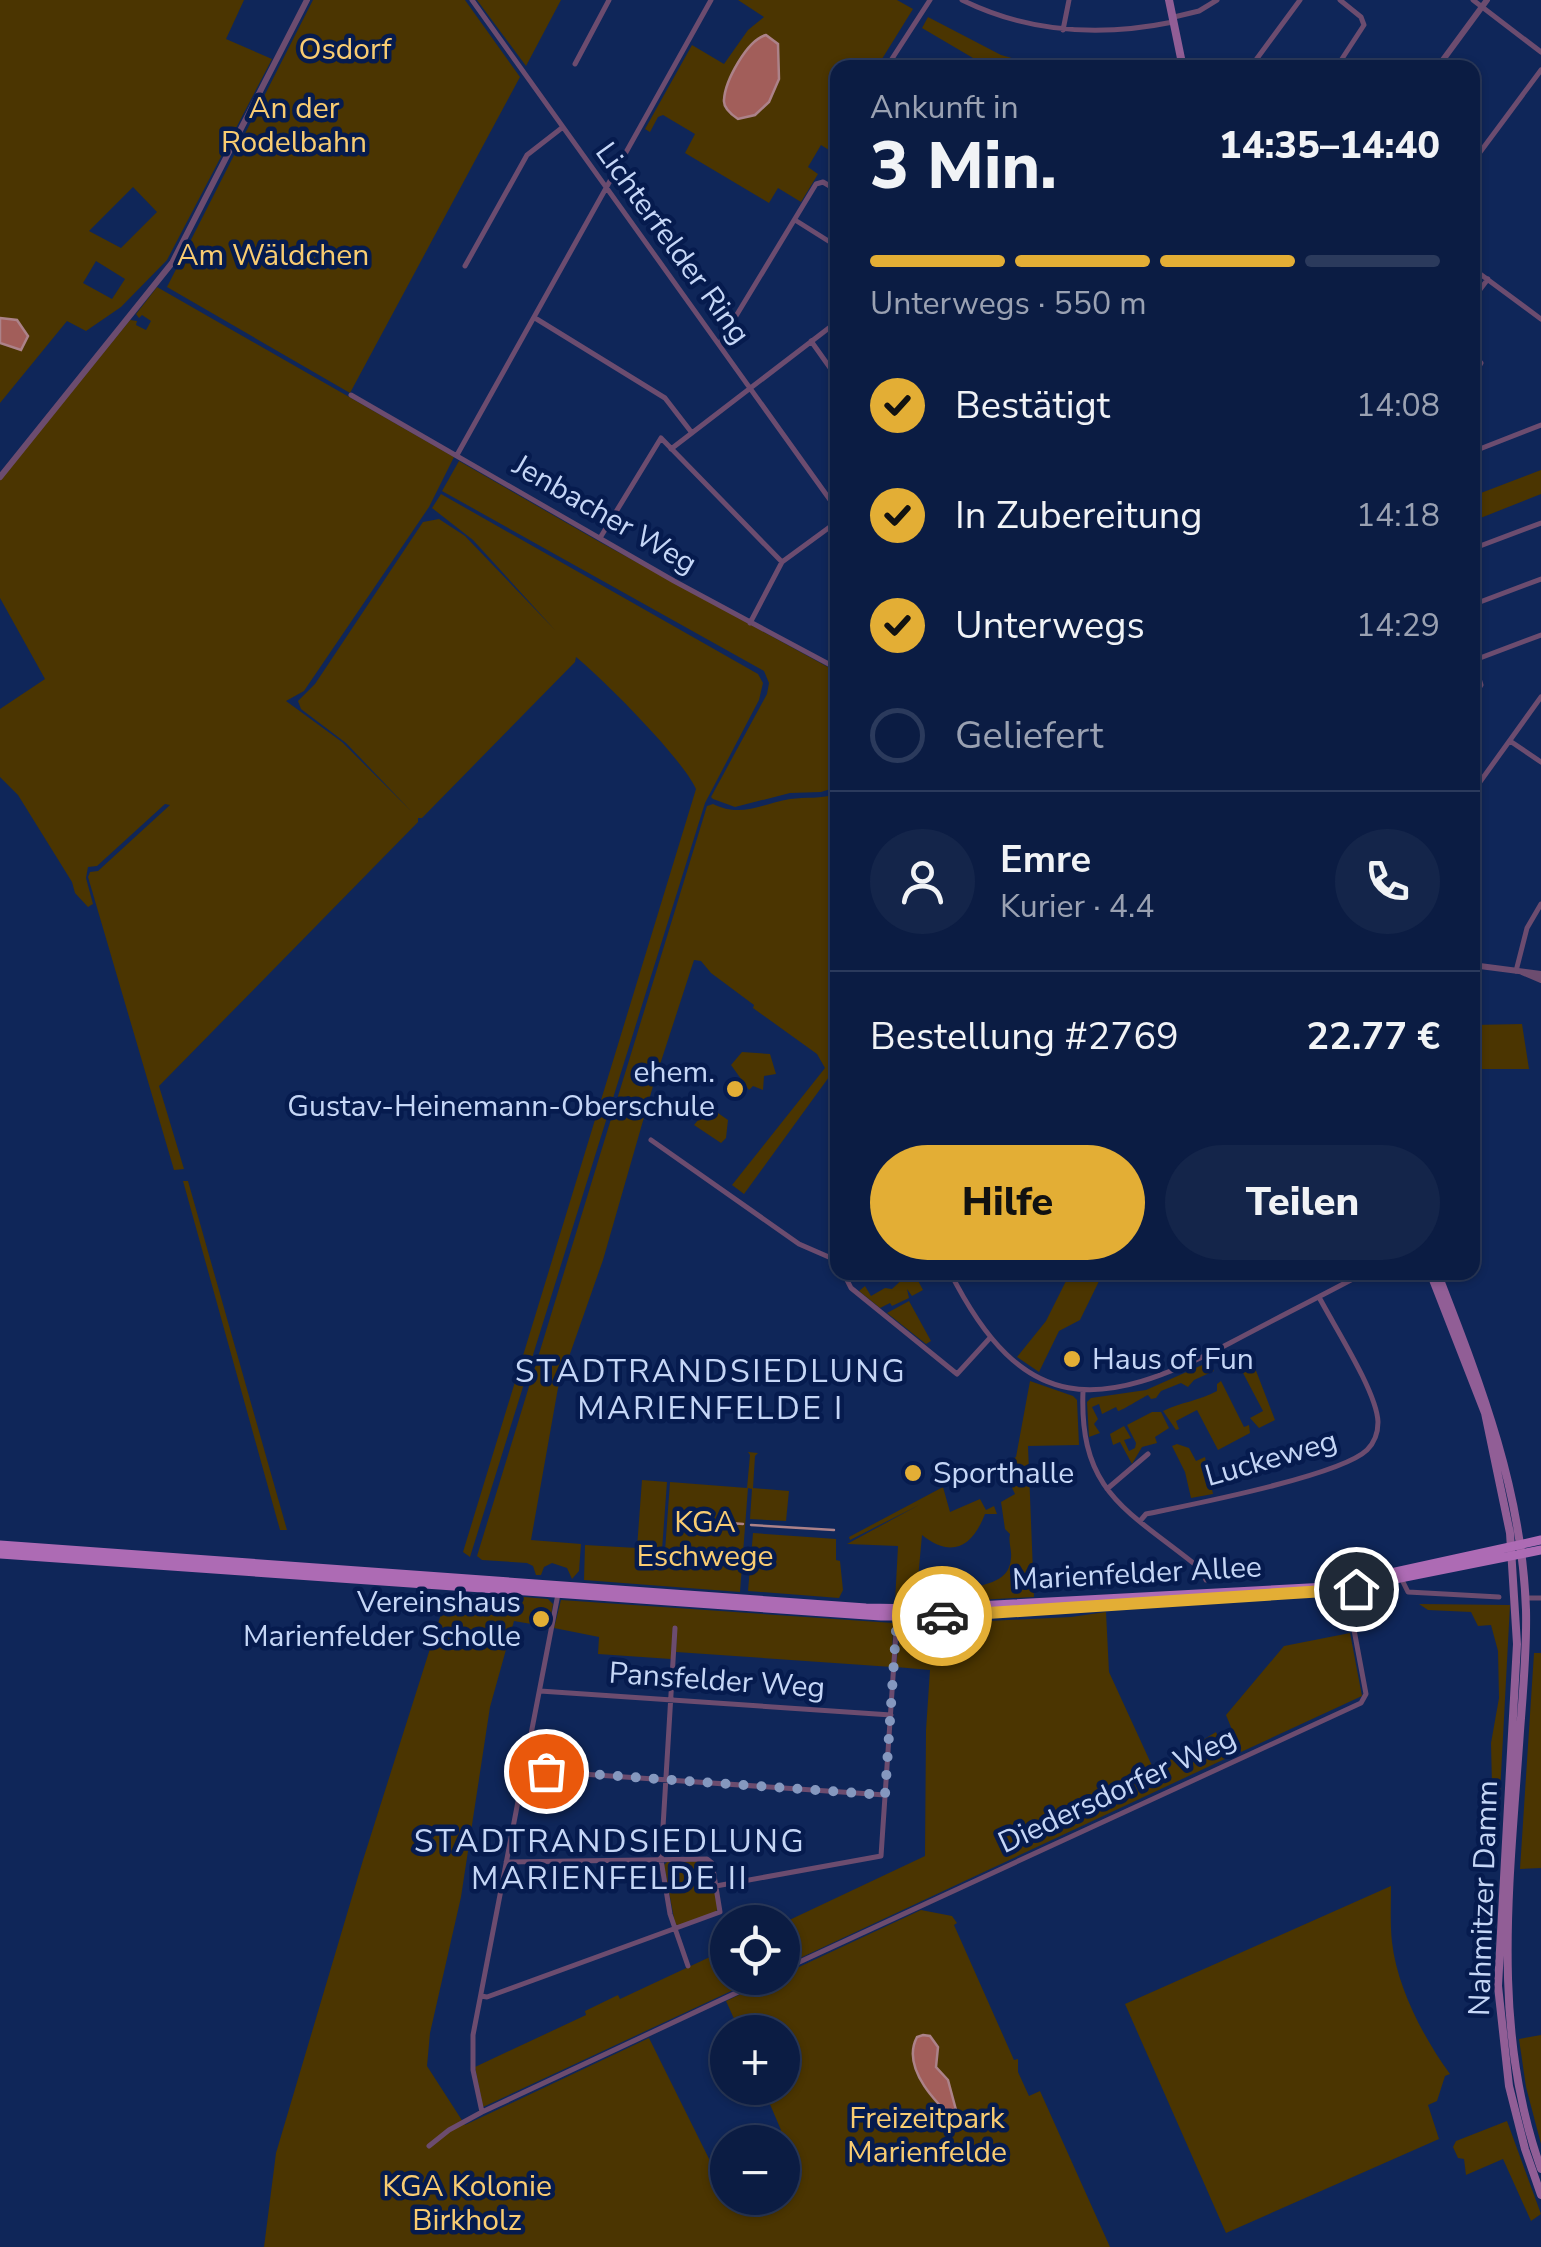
<!DOCTYPE html>
<html lang="de">
<head>
<meta charset="utf-8">
<style>
	:root { --surface:#0b1c43; --page:#14254a; --text:#f1f3f6; --muted:#9aa1b2; --line:#2b3a5c; --accent:#e3ae35 }
	body { margin:0; font-family:"Nunito Sans",sans-serif; background:var(--page); color:var(--text); height:100vh; display:flex; flex-direction:column; font-size:38px; white-space:nowrap }
	* { box-sizing:border-box; margin:0 }
	p { font-size:32px; color:var(--muted) }
	.icon { flex:none; width:55px; height:55px; fill:none; stroke:currentColor; stroke-width:2; stroke-linecap:round; stroke-linejoin:round }
	.map { position:relative; flex:1; overflow:hidden }
	.panel { position:absolute; left:830px; top:60px; width:650px; height:1220px; display:flex; flex-direction:column; background:var(--surface); border-radius:20px; box-shadow:0 2px 8px #0004,0 0 0 2px var(--line) }
	.panel>* { flex:none }
	.fabs { position:absolute; left:710px; top:1905px; display:grid; gap:20px }
	.fabs a { display:grid; place-items:center; width:90px; height:90px; border-radius:50%; background:var(--surface); box-shadow:0 2px 8px #0004,0 0 0 2px var(--line); font-size:50px }
	.pin { position:absolute; display:grid; place-items:center; width:85px; height:85px; color:#fff; margin:-42px; border:5px solid #fff; border-radius:50%; box-shadow:0 2px 10px #0007 }
	.courier { position:absolute; display:grid; place-items:center; width:100px; height:100px; margin:-50px; border:8px solid #e3ae35; border-radius:50%; background:#fff; color:#222; box-shadow:0 2px 12px #0007 }
	.headline em { font-style:normal; font-weight:800 }
	.headline div { display:flex; flex-direction:column-reverse }
	.headline { display:flex; align-items:center; justify-content:space-between; height:170px; padding:0 40px }
	h1 { font-size:65px; font-weight:800; line-height:75px }
	.bar { display:grid; grid-template-columns:repeat(4,1fr); gap:15px 10px; align-content:center; height:120px; padding:0 40px }
	.bar i { height:12px; border-radius:8px; background:var(--line) }
	.bar .selected { background:var(--accent) }
	.bar p { grid-column:span 4 }
	.line { display:flex; align-items:center; gap:25px; padding:0 40px; border-top:2px solid var(--line) }
	.line div { flex:1 }
	.round { display:grid; place-items:center; flex:none; width:105px; height:105px; border-radius:52px; background:var(--page) }
	ol { padding:0 40px; list-style:none }
	li { display:flex; align-items:center; gap:30px; height:110px }
	li p { margin-inline-start:auto }
	li .icon { padding:10px; border-radius:50%; background:var(--accent); color:#111; stroke-width:4 }
	li:last-child { color:var(--muted) }
	li i { width:55px; height:55px; border:5px solid var(--line); border-radius:50% }
	.cta { display:flex; gap:20px; margin-top:auto; padding:20px 40px }
	.cta a { flex:1; height:115px; border-radius:60px; background:var(--accent); color:#111; font-size:40px; font-weight:800; line-height:115px; text-align:center }
	.cta a+a { background:var(--page); color:var(--text) }
	.map>svg:first-child { display:block }
	.green { fill:#4b3501; fill-rule:evenodd }
	.water { fill:#a25e5a; stroke:#ac8289; stroke-width:2.5 }
	.lines { fill:none; stroke-linecap:round; stroke-linejoin:round }
	.stream { stroke:#ac8289; stroke-width:2.5 }
	.minor { stroke:#6c4c6f; stroke-width:5 }
	.tertiary { stroke:#6c4c6f; stroke-width:6 }
	.secondary { stroke:#915e96; stroke-width:8 }
	.primary { stroke:#ad6bb4; stroke-width:9 }
	.done { stroke:#8598bf; stroke-width:10; stroke-dasharray:0 18 }
	.route { stroke:#e3ae35; stroke-width:12 }
	.poi-dot { fill:#e3ae35; stroke:#061b4e; stroke-width:4 }
	.labels { text-anchor:middle; stroke-width:9; stroke-linejoin:round; paint-order:stroke }
	.park-label { font-size:30px; fill:#f9cc71; stroke:#061b4e }
	.street-label { font-size:30px; fill:#c5d6f6; stroke:#061b4e }
	.poi-label { font-size:30px; fill:#c5d6f6; stroke:#061b4e; text-anchor:end }
	.neighbourhood-label { font-size:32px; letter-spacing:2.5px; fill:#c5d6f6; stroke:#061b4e }
</style>
</head>
<body>
<div class="map">
<svg width="1541" height="2247" viewBox="0 0 1541 2247">
	<rect width="100%" height="100%" fill="#0f2659"/>
	<path class="green" d="M 0,0 L 244,0 L 226,39 L 272,59 L 167,260 L 121,307 L 86,331 L 67,321 L 0,403 ZM 133,187 L 157,212 L 121,248 L 89,231 ZM 96,261 L 125,279 L 112,299 L 83,283 Z
		M 313,0 L 465,0 L 520,77 L 350,393 L 167,287 Z
		M 477,0 L 561,0 L 526,66 Z
		M 738,0 L 897,0 L 913,9 L 877,67 L 838,68 L 837,155 L 821,145 L 808,167 L 818,174 L 801,202 L 778,188 L 769,203 L 685,153 L 695,134 L 663,115 L 658,117 L 650,132 L 645,129 L 692,45 L 724,64 L 748,30 L 764,17 Z
		M 928,17 L 1001,55 L 1043,67 L 968,67 L 973,58 L 922,28 Z
		M 157,287 L 454,457 L 429,507 L 304,691 L 286,701 L 342,742 L 412,812 L 346,743 L 301,709 L 298,701 L 315,684 L 423,522 L 439,519 L 465,536 L 555,630 L 473,540 L 432,508 L 441,494 L 758,674 L 763,683 L 759,700 L 705,803 L 470,1557 L 463,1552 L 696,789 C 682,758 604,680 576,657 L 575,662 L 422,818 L 418,818 L 418,822 L 159,1086 L 184,1169 L 174,1170 L 88,877 L 90,872 L 98,871 L 170,805 L 165,804 L 97,866 L 88,867 L 86,878 L 93,904 L 88,907 L 75,893 L 72,882 L 18,795 L 0,777 L 0,709 L 45,679 L 0,598 L 0,480 L 130,320 L 137,321 L 136,325 L 146,330 L 151,321 L 142,315 L 139,318 L 136,314 Z
		M 459,461 L 598,541 L 837,672 L 837,787 L 821,792 L 790,793 L 735,807 L 713,799 L 711,797 L 767,694 L 769,683 L 764,671 L 442,491 Z
		M 1541,470 L 1541,494 L 1473,521 L 1473,496 Z
		M 837,794 L 837,852 L 829,857 L 838,868 L 837,1066 L 744,1194 L 732,1185 L 825,1068 L 817,1054 L 753,1008 L 754,1005 L 711,973 L 701,961 L 694,960 L 653,1086 L 603,1260 L 558,1388 L 531,1540 L 581,1544 L 579,1571 L 572,1579 L 567,1568 L 552,1563 L 544,1567 L 541,1575 L 536,1575 L 533,1566 L 527,1563 L 482,1560 L 477,1556 L 707,806 L 713,804 C 741,818 761,804 790,799 C 806,797 821,799 837,794 Z
		M 1522,1024 L 1529,1069 L 1473,1069 L 1473,1025 Z
		M 742,1052 L 770,1054 L 776,1074 L 764,1076 L 763,1090 L 753,1086 L 749,1090 L 731,1065 Z
		M 715,1111 L 728,1120 L 726,1138 L 721,1143 L 694,1125 L 702,1115 Z
		M 183,1181 L 188,1181 L 287,1530 L 280,1530 Z
		M 909,1273 L 914,1273 L 923,1290 L 912,1296 L 907,1289 L 909,1298 L 892,1306 L 890,1303 L 880,1308 L 859,1291 L 865,1286 L 871,1296 L 885,1288 L 892,1289 Z
		M 1070,1273 L 1103,1273 L 1080,1320 L 1059,1331 L 1039,1372 L 1017,1357 L 1046,1321 Z
		M 909,1301 L 931,1341 L 926,1344 L 887,1313 Z
		M 1209,1362 L 1214,1371 L 1194,1380 L 1188,1387 L 1181,1383 L 1161,1391 L 1156,1398 L 1151,1399 L 1148,1395 C 1140,1399 1123,1410 1118,1411 L 1116,1407 L 1102,1414 L 1099,1404 L 1092,1407 L 1098,1419 L 1094,1424 L 1100,1433 L 1089,1437 L 1087,1402 L 1091,1398 L 1146,1390 Z
		M 1255,1368 L 1275,1420 L 1259,1428 L 1250,1418 L 1263,1411 L 1243,1373 Z
		M 1030,1381 L 1073,1396 L 1077,1400 L 1079,1445 L 1028,1446 L 1034,1597 L 960,1601 L 962,1593 C 980,1582 1009,1586 1011,1558 C 1012,1549 1008,1543 1010,1534 L 1005,1529 L 1001,1502 L 1015,1494 L 1001,1465 L 1016,1457 Z
		M 1221,1381 L 1244,1427 L 1249,1425 L 1250,1433 L 1218,1450 L 1197,1410 L 1176,1421 L 1179,1429 L 1176,1430 L 1163,1411 C 1181,1402 1199,1401 1217,1391 L 1217,1384 Z
		M 1152,1412 L 1161,1412 L 1169,1428 L 1155,1437 L 1157,1443 L 1142,1447 L 1132,1464 L 1120,1442 L 1113,1445 L 1110,1434 L 1124,1426 L 1131,1438 L 1124,1440 L 1129,1451 L 1135,1448 L 1136,1443 L 1127,1425 Z
		M 1177,1444 L 1189,1448 L 1196,1461 L 1205,1457 L 1213,1494 L 1191,1498 L 1185,1472 L 1172,1446 Z
		M 748,1452 L 758,1453 L 755,1456 L 753,1488 L 789,1491 L 786,1521 L 750,1519 L 752,1489 L 748,1488 L 740,1592 L 584,1580 L 585,1545 L 637,1548 L 642,1480 L 667,1482 L 662,1550 L 665,1551 L 670,1482 L 747,1488 L 750,1455 Z
		M 943,1487 L 950,1512 L 980,1499 L 986,1510 L 994,1506 L 997,1514 L 985,1514 C 972,1548 951,1558 922,1535 L 917,1590 L 936,1592 L 937,1601 L 895,1602 L 898,1546 L 847,1544 L 919,1505 L 850,1540 L 849,1537 Z
		M 753,1533 L 836,1539 L 836,1560 L 840,1561 L 843,1590 L 839,1598 L 748,1591 Z
		M 444,1597 L 509,1601 L 524,1597 L 548,1599 L 553,1604 L 549,1627 L 514,1621 L 490,1707 L 461,1897 L 430,2033 L 427,2066 L 465,2125 L 649,2038 L 725,2191 L 727,2191 L 728,2198 L 782,2198 L 782,2142 L 776,2142 L 781,2130 L 763,2088 L 782,2088 L 782,2032 L 740,2032 L 726,2001 L 921,1910 L 952,1916 L 957,1923 L 954,1925 L 1014,2060 L 1018,2059 L 1018,2072 L 1029,2096 L 1040,2091 L 1110,2247 L 264,2247 L 276,2153 L 363,1860 L 441,1614 Z
		M 561,1600 L 893,1623 L 892,1667 L 676,1652 L 677,1626 L 673,1627 L 671,1659 L 598,1654 L 599,1637 L 554,1628 Z
		M 1419,1604 L 1510,1605 L 1498,1831 L 1497,1840 L 1488,1847 L 1485,1845 L 1493,1829 L 1491,1743 L 1499,1698 L 1498,1651 L 1491,1625 L 1478,1626 L 1471,1612 L 1428,1610 Z
		M 1106,1612 L 1109,1672 L 1154,1770 L 1216,1732 L 1227,1758 L 783,1966 L 783,1923 L 925,1856 L 926,1730 L 930,1670 L 896,1667 L 901,1624 L 933,1624 L 933,1638 L 948,1638 L 949,1623 L 1071,1617 Z
		M 1350,1633 L 1362,1696 L 1241,1752 L 1226,1715 L 1284,1646 Z
		M 1534,1653 L 1541,1653 L 1541,1868 L 1520,1869 Z
		M 705,1861 L 710,1865 L 718,1908 L 715,1913 L 680,1926 L 675,1924 L 664,1865 L 667,1862 Z
		M 1391,1886 C 1391,1904 1390,1924 1392,1942 C 1397,1987 1423,2037 1450,2074 L 1445,2076 L 1437,2101 L 1428,2105 L 1439,2139 L 1226,2233 L 1125,2004 Z
		M 727,1949 L 728,1978 L 759,1978 L 483,2107 L 475,2067 L 586,2015 L 585,2011 L 618,1995 L 620,1999 Z
		M 1541,2035 L 1541,2144 L 1526,2087 L 1519,2039 Z
		M 1507,2121 L 1541,2214 L 1531,2221 L 1503,2159 L 1466,2175 L 1464,2159 L 1458,2158 L 1453,2147 L 1456,2141 Z"/>
	<path class="water" d="M 766,35 L 778,44 L 779,79 L 769,102 L 755,115 L 738,119 C 732,115 723,108 724,100 C 725,81 747,40 766,35 Z
		M 0,318 L 17,320 L 28,336 L 21,350 L 0,343 Z
		M 923,2035 L 930,2036 L 938,2047 L 936,2067 L 948,2080 L 960,2125 C 939,2106 900,2069 917,2037 Z"/>
	<g class="lines">
		<path class="stream" d="M 703,1521 L 743,1524
			M 751,1525 L 834,1530"/>
		<path class="minor" d="M 472,0 L 838,511
			M 962,0 C 1029,33 1100,37 1173,22
			M 1473,0 L 1541,52
			M 1174,17 L 1199,11 L 1217,0
			M 1063,30 L 1069,0
			M 575,64 L 609,0
			M 886,68 L 930,0
			M 1250,68 L 1300,0
			M 1336,68 L 1364,25 L 1361,17 L 1340,0
			M 1472,163 L 1541,70
			M 795,220 L 838,247
			M 465,266 L 527,155 L 563,127
			M 1472,268 L 1541,319
			M 1472,300 L 1488,279
			M 535,318 L 665,398 L 692,433
			M 811,341 L 838,379
			M 719,344 L 816,184 L 823,182 L 838,191
			M 1472,353 L 1481,363 L 1472,379
			M 351,395 L 674,581 L 838,669
			M 671,449 L 838,321
			M 1472,452 L 1541,425
			M 457,455 L 711,0
			M 600,538 L 661,438 L 782,562
			M 1472,549 L 1541,523
			M 1472,605 L 1541,579
			M 750,623 L 782,562 L 838,521
			M 1472,661 L 1541,635
			M 1472,700 L 1481,685 L 1474,662
			M 1510,741 L 1541,762
			M 1472,793 L 1541,697
			M 1516,971 L 1527,928 L 1541,904
			M 651,1140 L 799,1244 L 838,1261
			M 843,1272 L 851,1288 L 957,1374 L 989,1339
			M 950,1272 C 1023,1417 1099,1412 1230,1343 C 1275,1319 1321,1296 1366,1272
			M 1083,1391 C 1079,1495 1130,1511 1202,1570 L 1206,1580
			M 1107,1489 L 1148,1454
			M 1140,1521 L 1146,1514 C 1189,1505 1340,1476 1367,1450 C 1375,1442 1378,1432 1378,1422 C 1377,1392 1334,1326 1319,1297
			M 1402,1580 L 1408,1592 L 1499,1597
			M 1525,1598 L 1541,1598
			M 675,1628 L 661,1860 L 670,1914 L 688,1966
			M 540,1691 L 891,1715
			M 524,1770 L 885,1795
			M 716,1886 L 881,1856 L 897,1617
			M 782,1970 L 1361,1703 L 1366,1694 L 1346,1587
			M 481,1996 L 487,1997 L 720,1912 L 712,1863 L 707,1859 L 506,1862
			M 482,2112 L 473,2070 L 473,2035 L 558,1594
			M 429,2146 L 449,2130 L 482,2112 L 768,1978"/>
		<path class="tertiary" d="M 1437,68 L 1487,0
			M 0,477 L 172,263 L 307,0
			M 1472,965 L 1541,974
			M 1522,972 L 1541,980"/>
		<path class="secondary" d="M 1169,0 L 1183,68
			M 1430,1272 L 1485,1413 L 1510,1533 L 1517,1644 L 1498,1986 L 1509,2086 L 1525,2149 L 1541,2195
			M 1437,1272 C 1480,1383 1522,1489 1526,1610 C 1527,1650 1523,1691 1520,1731 C 1510,1879 1490,2027 1541,2169"/>
		<path class="primary" d="M 0,1545 L 866,1608 L 921,1609 L 1327,1587 L 1541,1540
			M 0,1554 L 881,1616 L 932,1616 L 1095,1606
			M 1325,1593 L 1541,1550"/>
	</g>
	<g class="lines">
		<path class="done" d="M 546,1771 L 885,1795 L 897,1616 L 942,1616"/>
		<path class="route" d="M 942,1616 L 1356,1589"/>
	</g>
	<g class="poi-dot">
		<circle cx="735" cy="1089" r="10"/>
		<circle cx="1072" cy="1359" r="10"/>
		<circle cx="913" cy="1473" r="10"/>
		<circle cx="541" cy="1619" r="10"/>
	</g>
	<g class="labels">
		<g class="park-label">
			<text x="345" y="59">Osdorf</text>
			<text x="294" y="118">An der<tspan x="294" dy="34">Rodelbahn</tspan></text>
			<text x="273" y="265">Am Wäldchen</text>
			<text x="705" y="1532">KGA<tspan x="705" dy="34">Eschwege</tspan></text>
			<text x="927" y="2128">Freizeitpark<tspan x="927" dy="34">Marienfelde</tspan></text>
			<text x="467" y="2196">KGA Kolonie<tspan x="467" dy="34">Birkholz</tspan></text>
		</g>
		<g class="street-label">
			<text transform="translate(673 243) rotate(54)" y="10">Lichterfelder Ring</text>
			<text transform="translate(605 514) rotate(30)" y="10">Jenbacher Weg</text>
			<text transform="translate(1271 1458) rotate(-16)" y="10">Luckeweg</text>
			<text transform="translate(1137 1573) rotate(-3)" y="10">Marienfelder Allee</text>
			<text transform="translate(717 1680) rotate(4)" y="10">Pansfelder Weg</text>
			<text transform="translate(1117 1790) rotate(-25)" y="10">Diedersdorfer Weg</text>
			<text transform="translate(1483 1898) rotate(-88)" y="10">Nahmitzer Damm</text>
		</g>
		<g class="poi-label">
			<text x="715" y="1082">ehem.<tspan x="715" dy="34">Gustav-Heinemann-Oberschule</tspan></text>
			<text x="1092" y="1369" text-anchor="start">Haus of Fun</text>
			<text x="933" y="1483" text-anchor="start">Sporthalle</text>
			<text x="521" y="1612">Vereinshaus<tspan x="521" dy="34">Marienfelder Scholle</tspan></text>
		</g>
		<g class="neighbourhood-label">
			<text x="711" y="1382">STADTRANDSIEDLUNG<tspan x="711" dy="37">MARIENFELDE I</tspan></text>
			<text x="610" y="1852">STADTRANDSIEDLUNG<tspan x="610" dy="37">MARIENFELDE II</tspan></text>
		</g>
	</g>
</svg>
<div class="fabs">
<a><svg class="icon" aria-label="locate" viewBox="0 0 24 24"><circle cx="12" cy="12" r="6"/><path d="M12 2v4M12 18v4M2 12h4M18 12h4"/></svg></a>
<a>+</a>
<a>−</a>
</div>
<div class="pin" style="left:546px;top:1771px;background:#ea580c"><svg class="icon" aria-label="bag" viewBox="0 0 24 24"><path d="M5 8h14l-1 12H6zM9 8a3 3 0 0 1 6 0"/></svg></div>
<div class="pin" style="left:1356px;top:1589px;background:#1f2937"><svg class="icon" aria-label="home" viewBox="0 0 24 24"><path d="M3 11l9-7 9 7M6 9v11h12V9"/></svg></div>
<div class="courier" style="left:942px;top:1616px"><svg class="icon" aria-label="car" viewBox="0 0 24 24"><path d="M5 17H2v-5l4-1 3-4h7l3 4 3 1v5h-3M9 17h6M6 11h13"/><circle cx="7" cy="17" r="2"/><circle cx="17" cy="17" r="2"/></svg></div>
<section class="panel">
<div class="headline"><div><h1>3 Min.</h1><p>Ankunft in</p></div><em>14:35–14:40</em></div>
<div class="bar"><i class="selected"></i><i class="selected"></i><i class="selected"></i><i></i><p>Unterwegs · 550 m</p></div>
<ol>
<li><svg class="icon" aria-label="check" viewBox="0 0 24 24"><path d="M5 12l5 5 9-10"/></svg>Bestätigt<p>14:08</p></li>
<li><svg class="icon" aria-label="check" viewBox="0 0 24 24"><path d="M5 12l5 5 9-10"/></svg>In Zubereitung<p>14:18</p></li>
<li><svg class="icon" aria-label="check" viewBox="0 0 24 24"><path d="M5 12l5 5 9-10"/></svg>Unterwegs<p>14:29</p></li>
<li><i></i>Geliefert</li>
</ol>
<div class="line" style="height:180px"><a class="round"><svg class="icon" aria-label="person" viewBox="0 0 24 24"><circle cx="12" cy="8" r="4"/><path d="M4 21q1-7 8-7t8 7"/></svg></a><div><b>Emre</b><p>Kurier · 4.4</p></div><a class="round"><svg class="icon" aria-label="phone" viewBox="0 0 24 24"><path d="M5 4h4l2 5-3 2q2 4 5 5l2-3 5 2v4C11 20 4 13 5 4z"/></svg></a></div>
<div class="line" style="height:130px"><div>Bestellung #2769</div><b>22.77 €</b></div>
<div class="cta"><a>Hilfe</a><a>Teilen</a></div>
</section>
</div>
</body>
</html>
